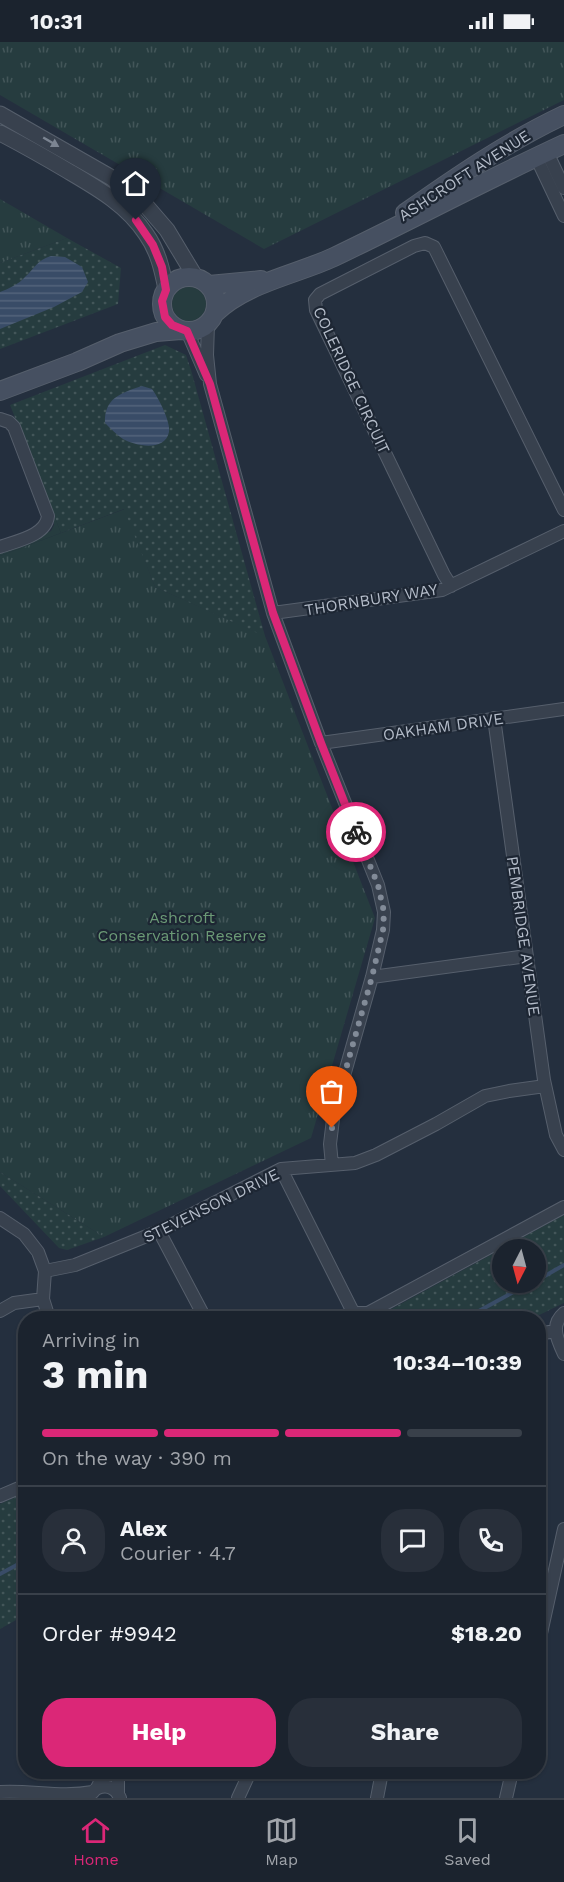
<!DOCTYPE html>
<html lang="en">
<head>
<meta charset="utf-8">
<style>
	:root { --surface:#1b232e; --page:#282f3a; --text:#f1f3f6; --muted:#a0a4aa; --line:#39404a; --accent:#db2777 }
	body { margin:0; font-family:"Work Sans",sans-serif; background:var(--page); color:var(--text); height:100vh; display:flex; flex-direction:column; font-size:22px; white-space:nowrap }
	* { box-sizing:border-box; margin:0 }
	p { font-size:20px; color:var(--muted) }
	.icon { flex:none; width:33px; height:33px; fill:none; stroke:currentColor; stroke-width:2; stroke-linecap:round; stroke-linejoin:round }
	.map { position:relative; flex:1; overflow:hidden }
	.drawer { position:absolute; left:18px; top:1269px; width:528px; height:468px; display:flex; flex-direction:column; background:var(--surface); border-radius:24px; box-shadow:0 2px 4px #0004,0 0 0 2px var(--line) }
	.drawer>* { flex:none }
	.needle { width:39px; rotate:186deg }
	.tools { position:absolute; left:492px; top:1197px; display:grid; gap:12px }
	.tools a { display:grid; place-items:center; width:54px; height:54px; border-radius:50%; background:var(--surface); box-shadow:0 2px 4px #0004,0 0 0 2px var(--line); font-size:30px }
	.pin { position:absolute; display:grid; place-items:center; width:51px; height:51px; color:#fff; margin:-62px -26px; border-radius:50% 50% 50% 0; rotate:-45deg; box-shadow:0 0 6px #0007 }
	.pin .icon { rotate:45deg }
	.courier { position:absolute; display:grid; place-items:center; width:60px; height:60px; margin:-30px; border:4px solid #db2777; border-radius:50%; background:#fff; color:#222; box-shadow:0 2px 8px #0007 }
	.head em { font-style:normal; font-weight:700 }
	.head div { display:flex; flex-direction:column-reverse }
	.head { display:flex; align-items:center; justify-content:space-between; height:102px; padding:0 24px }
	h1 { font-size:39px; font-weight:700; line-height:45px }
	.bar { display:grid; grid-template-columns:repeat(4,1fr); gap:9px 6px; align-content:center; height:72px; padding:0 24px }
	.bar i { height:8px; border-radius:4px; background:var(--line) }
	.bar .on { background:var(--accent) }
	.bar p { grid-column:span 4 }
	.line { display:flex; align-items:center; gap:15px; padding:0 24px; border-top:2px solid var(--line) }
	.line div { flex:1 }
	.round { display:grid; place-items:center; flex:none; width:63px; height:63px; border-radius:24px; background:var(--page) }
	.button { display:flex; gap:12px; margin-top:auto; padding:12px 24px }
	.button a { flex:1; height:69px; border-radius:24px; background:var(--accent); color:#fff; font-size:24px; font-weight:700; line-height:69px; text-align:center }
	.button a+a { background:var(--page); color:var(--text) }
	.status { display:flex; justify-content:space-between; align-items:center; height:42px; padding:0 30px; background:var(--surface); direction:ltr }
	.status svg { height:16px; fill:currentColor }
	.dock { display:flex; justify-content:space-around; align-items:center; height:84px; border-top:2px solid var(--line); background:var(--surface); font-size:16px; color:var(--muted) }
	.dock a { display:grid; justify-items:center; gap:3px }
	.dock .on { color:var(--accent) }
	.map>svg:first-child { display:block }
	.grass { fill:url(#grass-tufts) }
	.park { fill:url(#park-dots); fill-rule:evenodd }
	.garden { fill:#263c3f }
	.water { fill:url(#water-rules) }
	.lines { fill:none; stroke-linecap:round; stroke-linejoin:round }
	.stream { stroke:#394c67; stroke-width:4 }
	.minor-casing { stroke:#565f6c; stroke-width:14 }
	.tertiary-casing { stroke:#565f6c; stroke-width:17 }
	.secondary-casing { stroke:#565f6c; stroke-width:20 }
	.minor { stroke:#38414e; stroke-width:12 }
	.tertiary { stroke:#38414e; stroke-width:15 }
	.secondary { stroke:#465061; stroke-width:18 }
	.oneway { fill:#7c8592 }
	.done { stroke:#828b98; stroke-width:6; stroke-dasharray:0 10.8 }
	.route { stroke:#db2777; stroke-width:8 }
	.labels { text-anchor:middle; stroke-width:4.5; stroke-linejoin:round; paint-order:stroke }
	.street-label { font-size:16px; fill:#b4bcc9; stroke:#1d2633 }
	.park-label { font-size:16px; fill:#6b9a76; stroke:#1d2633 }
</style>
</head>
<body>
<div class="status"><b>10:31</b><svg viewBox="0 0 49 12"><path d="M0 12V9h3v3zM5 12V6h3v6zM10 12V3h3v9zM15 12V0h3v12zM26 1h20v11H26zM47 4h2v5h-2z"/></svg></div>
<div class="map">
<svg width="564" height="1756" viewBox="0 0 564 1756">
	<defs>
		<pattern id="grass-tufts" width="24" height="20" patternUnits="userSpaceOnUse" patternTransform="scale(1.5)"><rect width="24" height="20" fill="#263c3f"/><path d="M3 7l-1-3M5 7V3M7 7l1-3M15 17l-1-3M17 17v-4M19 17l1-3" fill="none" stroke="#435659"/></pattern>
		<pattern id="park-dots" width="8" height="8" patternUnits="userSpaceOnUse" patternTransform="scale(1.5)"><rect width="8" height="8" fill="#263c3f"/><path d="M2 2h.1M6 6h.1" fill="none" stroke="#435659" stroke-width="1.8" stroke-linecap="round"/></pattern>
		<pattern id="water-rules" width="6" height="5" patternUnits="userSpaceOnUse" patternTransform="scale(1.5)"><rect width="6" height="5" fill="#394c67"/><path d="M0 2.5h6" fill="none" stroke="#53647b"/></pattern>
	</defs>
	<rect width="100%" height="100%" fill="#242f3e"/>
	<path class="grass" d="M 0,0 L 564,0 L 564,58 L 264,207 L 0,53 Z
		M 0,157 L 67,196 L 0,221 Z
		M 125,467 L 155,545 L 265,594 L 375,876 L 311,1096 L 104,1195 L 0,1130 L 0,514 Z"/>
	<path class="park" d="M 67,196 L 121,226 L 118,262 L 0,307 L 0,221 Z
		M 165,303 L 186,313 L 191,328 L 265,594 L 264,594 L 155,545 L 124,467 L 61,491 L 10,363 Z
		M 0,1130 L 104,1195 L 67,1208 L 59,1206 L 0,1144 Z
		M 564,1173 L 564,1261 L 533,1276 L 375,1276 ZM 502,1208 L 536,1208 L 536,1240 L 502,1240 Z
		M 25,1451 L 25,1573 L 0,1587 L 0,1462 Z"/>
	<path class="garden" d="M172 262a17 17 0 1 1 34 0a17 17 0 1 1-34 0Z
		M 54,473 L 61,491 L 0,514 L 0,510 L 51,489 L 54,483 Z"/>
	<path class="water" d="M 51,214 L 65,215 L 82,225 L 88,240 L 82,250 L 54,265 L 0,287 L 0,250 C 8,247 19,242 25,235 C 35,226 37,218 51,214 Z
		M 142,344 L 152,347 C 158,355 171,380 169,390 C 165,410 135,404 123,397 C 117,393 111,387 105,381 C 104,356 121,351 142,344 Z"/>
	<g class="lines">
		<path class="stream" d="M 536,1239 L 564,1223
			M 466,1276 L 532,1240
			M 0,1532 L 26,1518"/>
		<defs>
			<path id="minor" d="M 547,110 L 564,146
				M 536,115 L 564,174
				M 208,282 L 207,313 L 210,342 L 273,571 L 321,701 L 378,843 L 384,870 L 383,888 L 372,935 L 334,1069 L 330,1102 L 332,1123
				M 187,289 L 206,333
				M 0,377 L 9,380 L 14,385 L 48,474 C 46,494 16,499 0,505
				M 451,544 L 444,533 L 316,268 L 315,258 L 320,252 L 414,204 L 425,201 L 434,205 L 564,468
				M 273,571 L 442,548 L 564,489
				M 494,676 L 544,1038 L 556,1093 L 564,1108
				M 321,701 L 564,667
				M 372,935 L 527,914
				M 281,1127 L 352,1268 L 356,1271 L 368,1271 L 564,1165
				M 0,1176 L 24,1192 L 38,1210 L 45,1229 L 43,1257 L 49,1276
				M 159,1189 L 205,1276
				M 45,1229 L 75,1223 L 159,1189 L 281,1127 L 355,1121 L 376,1113 L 436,1082 L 485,1054 L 509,1049 L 545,1044
				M 0,1269 L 14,1261 L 43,1257
				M 564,1271 C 550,1283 557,1297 564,1312
				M 538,1292 L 555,1289
				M 0,1454 L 26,1443
				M 538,1605 L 564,1487
				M 118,1730 L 118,1751
				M 97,1746 L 105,1730
				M 0,1750 C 31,1748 61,1756 93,1750
				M 89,1755 C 97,1741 114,1741 120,1756
				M 238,1756 L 250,1730
				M 377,1756 L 382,1730
				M 506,1756 L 512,1730"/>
			<path id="tertiary" d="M 0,72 L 112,136 L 142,159 L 167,188 L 196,236
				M 0,91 C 23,103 46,116 68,129 C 97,146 127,163 146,192 C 158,209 162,227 166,247"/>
			<path id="secondary" d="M 405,171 C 456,135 507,100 564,73
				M162 262a27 27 0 1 1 54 0a27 27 0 1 1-54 0Z
				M 209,243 L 261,238
				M 215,271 C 246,241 295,233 334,215 C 411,178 486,138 564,102
				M 0,349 L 77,320 L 120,301 L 156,290 L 181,288"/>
		</defs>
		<use href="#minor" class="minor-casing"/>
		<use href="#tertiary" class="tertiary-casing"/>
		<use href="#secondary" class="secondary-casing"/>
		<use href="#minor" class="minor"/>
		<use href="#tertiary" class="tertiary"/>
		<use href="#secondary" class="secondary"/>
	</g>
	<defs><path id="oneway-solid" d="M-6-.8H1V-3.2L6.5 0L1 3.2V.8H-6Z" transform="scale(1.5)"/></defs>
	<use class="oneway" href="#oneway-solid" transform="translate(51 100) rotate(30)"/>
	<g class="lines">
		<path class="done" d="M 332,1086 L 334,1069 L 372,935 L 383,888 L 384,870 L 378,843 L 356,790"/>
		<path class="route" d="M 136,178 L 153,203 L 162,225 L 166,248 L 162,259 L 165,275 L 172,283 L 187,289 L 210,342 L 273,571 L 321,701 L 356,790"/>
	</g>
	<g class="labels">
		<g class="street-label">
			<text transform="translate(464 133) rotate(-33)" y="6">ASHCROFT AVENUE</text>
			<text transform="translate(352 338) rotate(65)" y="6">COLERIDGE CIRCUIT</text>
			<text transform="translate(371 557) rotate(-9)" y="6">THORNBURY WAY</text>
			<text transform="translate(443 684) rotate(-8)" y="6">OAKHAM DRIVE</text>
			<text transform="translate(524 894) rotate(82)" y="6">PEMBRIDGE AVENUE</text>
			<text transform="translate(211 1163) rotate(-26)" y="6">STEVENSON DRIVE</text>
		</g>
		<g class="park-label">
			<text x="182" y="881">Ashcroft<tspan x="182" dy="18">Conservation Reserve</tspan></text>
		</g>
	</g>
</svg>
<div class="tools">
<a><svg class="needle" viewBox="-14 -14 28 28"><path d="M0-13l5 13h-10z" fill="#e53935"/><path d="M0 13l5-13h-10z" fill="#a0a4aa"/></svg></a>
</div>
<div class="pin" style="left:332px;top:1086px;background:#ea580c"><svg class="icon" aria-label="bag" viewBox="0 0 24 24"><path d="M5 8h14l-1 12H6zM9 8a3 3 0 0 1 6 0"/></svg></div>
<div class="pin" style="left:136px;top:178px;background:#1f2937"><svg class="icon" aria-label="home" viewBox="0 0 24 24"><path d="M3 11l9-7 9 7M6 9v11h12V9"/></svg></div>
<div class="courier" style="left:356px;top:790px"><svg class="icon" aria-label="bike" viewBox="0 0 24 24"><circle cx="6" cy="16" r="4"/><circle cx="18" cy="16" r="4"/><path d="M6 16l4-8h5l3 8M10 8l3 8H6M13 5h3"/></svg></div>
<section class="drawer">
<div class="head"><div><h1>3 min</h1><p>Arriving in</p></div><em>10:34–10:39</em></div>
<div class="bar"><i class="on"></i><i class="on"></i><i class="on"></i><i></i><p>On the way · 390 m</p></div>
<div class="line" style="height:108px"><a class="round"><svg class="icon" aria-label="person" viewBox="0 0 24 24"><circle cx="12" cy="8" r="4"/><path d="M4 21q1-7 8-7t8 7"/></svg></a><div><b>Alex</b><p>Courier · 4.7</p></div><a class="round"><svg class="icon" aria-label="chat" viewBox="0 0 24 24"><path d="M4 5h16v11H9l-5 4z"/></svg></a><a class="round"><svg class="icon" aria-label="phone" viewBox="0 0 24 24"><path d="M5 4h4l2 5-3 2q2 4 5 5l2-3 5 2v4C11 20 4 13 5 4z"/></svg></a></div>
<div class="line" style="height:78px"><div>Order #9942</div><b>$18.20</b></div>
<div class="button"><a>Help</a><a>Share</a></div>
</section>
</div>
<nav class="dock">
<a class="on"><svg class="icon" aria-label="home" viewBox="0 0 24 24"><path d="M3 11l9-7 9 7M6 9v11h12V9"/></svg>Home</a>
<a><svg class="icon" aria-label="map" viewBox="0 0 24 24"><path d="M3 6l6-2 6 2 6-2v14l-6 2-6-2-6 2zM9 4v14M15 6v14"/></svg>Map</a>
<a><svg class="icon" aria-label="saved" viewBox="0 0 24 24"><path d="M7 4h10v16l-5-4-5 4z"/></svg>Saved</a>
</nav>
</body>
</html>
